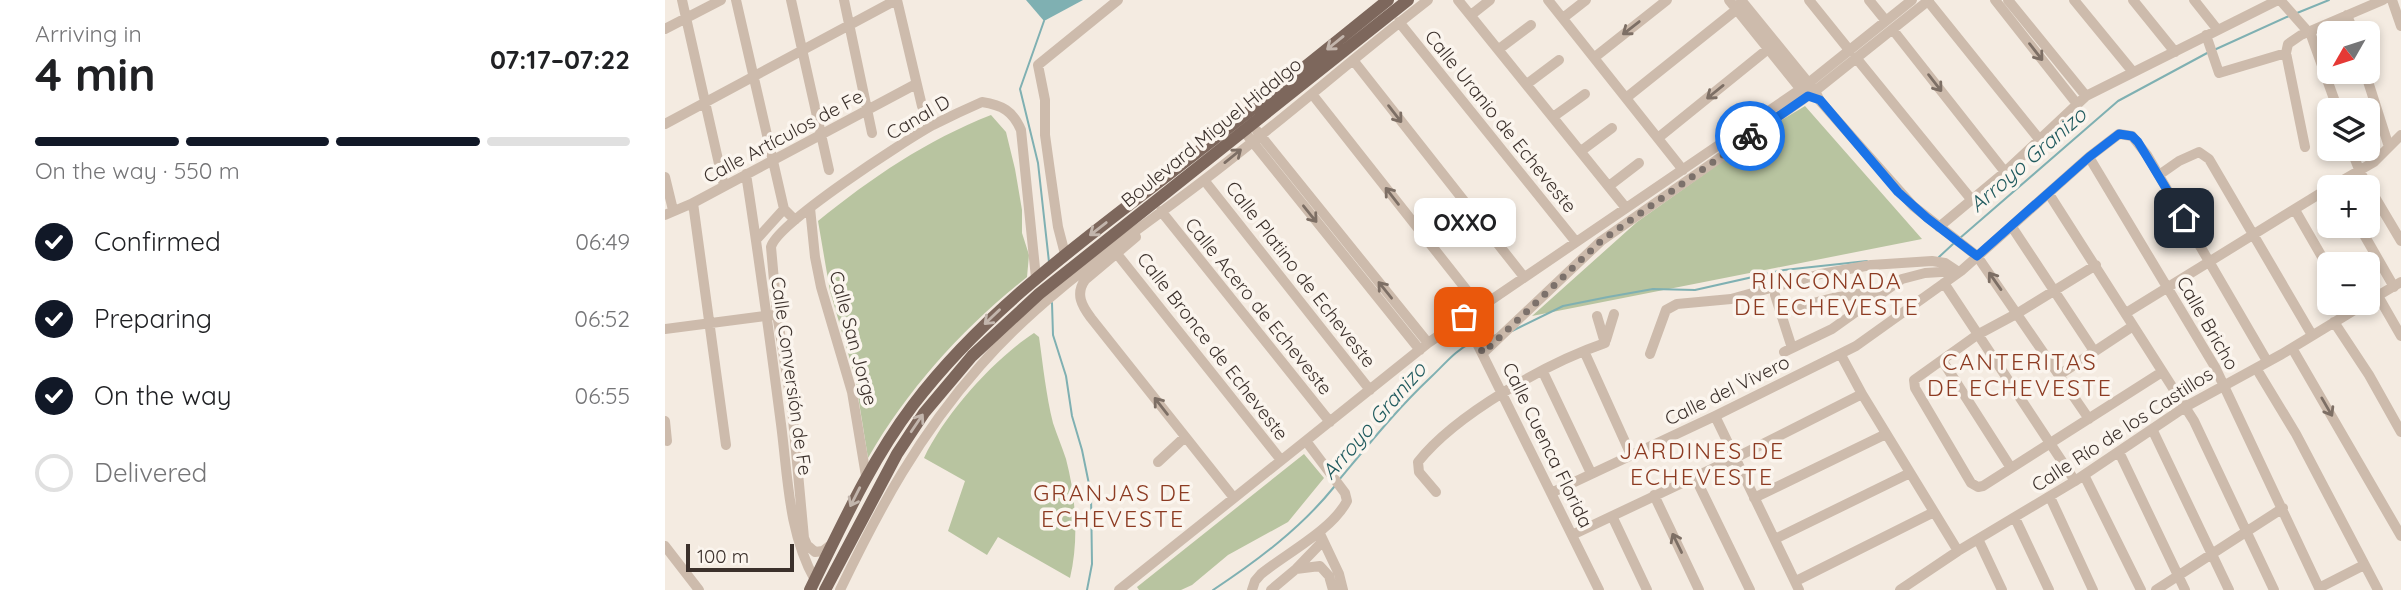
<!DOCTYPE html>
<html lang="en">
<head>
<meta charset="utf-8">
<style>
	:root { --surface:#fff; --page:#f2f2f2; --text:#202124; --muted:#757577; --line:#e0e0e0; --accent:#111827 }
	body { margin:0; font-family:Quicksand,sans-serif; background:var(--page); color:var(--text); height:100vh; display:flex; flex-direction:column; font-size:26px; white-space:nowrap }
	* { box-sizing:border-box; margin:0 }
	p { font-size:23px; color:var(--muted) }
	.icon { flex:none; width:38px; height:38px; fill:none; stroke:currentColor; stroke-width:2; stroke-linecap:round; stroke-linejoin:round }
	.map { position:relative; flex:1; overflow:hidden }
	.drawer { display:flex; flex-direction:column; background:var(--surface); width:665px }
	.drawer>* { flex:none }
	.needle { width:46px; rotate:231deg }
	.controls { position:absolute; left:1652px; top:21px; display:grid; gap:14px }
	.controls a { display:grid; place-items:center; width:63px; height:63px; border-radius:10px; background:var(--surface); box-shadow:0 4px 10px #0003; font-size:35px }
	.scale { position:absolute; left:21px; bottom:18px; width:108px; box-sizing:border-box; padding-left:7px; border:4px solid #3b302b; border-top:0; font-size:19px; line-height:24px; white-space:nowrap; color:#3b302b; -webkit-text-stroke:5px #fbf5ee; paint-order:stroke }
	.pin { position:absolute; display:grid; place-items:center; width:60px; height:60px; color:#fff; margin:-30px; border-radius:14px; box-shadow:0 4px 10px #0006 }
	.courier { position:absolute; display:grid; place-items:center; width:70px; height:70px; margin:-35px; border:5px solid #1a73e8; border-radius:50%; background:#fff; color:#222; box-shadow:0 2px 9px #0007 }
	.bubble { position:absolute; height:49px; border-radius:10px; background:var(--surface); box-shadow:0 4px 10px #0003; font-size:23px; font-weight:800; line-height:49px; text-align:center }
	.summary em { font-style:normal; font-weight:800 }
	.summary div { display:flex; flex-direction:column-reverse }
	.summary { display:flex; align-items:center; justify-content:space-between; height:119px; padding:0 35px }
	h1 { font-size:46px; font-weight:800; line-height:52px }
	.bar { display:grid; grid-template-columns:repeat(4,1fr); gap:10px 7px; align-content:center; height:84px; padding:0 35px }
	.bar i { height:9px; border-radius:5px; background:var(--line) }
	.bar .selected { background:var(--accent) }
	.bar p { grid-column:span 4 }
	ol { padding:0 35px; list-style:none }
	li { display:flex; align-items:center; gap:21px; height:77px }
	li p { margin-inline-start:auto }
	li .icon { padding:7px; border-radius:50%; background:var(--accent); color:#fff; stroke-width:4 }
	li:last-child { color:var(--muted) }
	li i { width:38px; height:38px; border:4px solid var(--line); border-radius:50% }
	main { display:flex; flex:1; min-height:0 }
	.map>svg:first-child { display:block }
	.green { fill:#b8c4a0 }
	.water { fill:#7fb0b2 }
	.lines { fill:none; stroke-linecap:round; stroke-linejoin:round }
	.stream { stroke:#7fb0b2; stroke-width:2 }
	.minor { stroke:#cdbbac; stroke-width:10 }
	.major { stroke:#7d675c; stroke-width:12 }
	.oneway { stroke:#7d6f65 }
	.oneway2 { stroke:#c2b5ac }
	.done { stroke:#7c716b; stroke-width:7; stroke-dasharray:0 12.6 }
	.route { stroke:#1a73e8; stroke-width:9 }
	.labels { text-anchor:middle; stroke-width:7; stroke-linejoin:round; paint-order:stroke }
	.street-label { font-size:19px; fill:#3b302b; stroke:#fbf5ee }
	.water-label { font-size:21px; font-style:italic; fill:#1f5a5e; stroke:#fbf5ee }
	.quarter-label { font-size:23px; letter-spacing:2px; fill:#8c3b22; stroke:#fbf5ee }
</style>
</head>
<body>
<main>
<section class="drawer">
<div class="summary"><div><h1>4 min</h1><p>Arriving in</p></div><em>07:17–07:22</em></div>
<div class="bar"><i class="selected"></i><i class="selected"></i><i class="selected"></i><i></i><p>On the way · 550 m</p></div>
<ol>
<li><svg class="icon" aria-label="check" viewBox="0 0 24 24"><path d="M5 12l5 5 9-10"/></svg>Confirmed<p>06:49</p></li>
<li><svg class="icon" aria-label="check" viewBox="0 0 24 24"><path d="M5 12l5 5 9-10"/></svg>Preparing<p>06:52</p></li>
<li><svg class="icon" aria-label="check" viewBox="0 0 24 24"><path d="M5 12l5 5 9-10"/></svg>On the way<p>06:55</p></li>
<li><i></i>Delivered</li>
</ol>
</section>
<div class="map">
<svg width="1736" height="590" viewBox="0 0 1736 590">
	<rect width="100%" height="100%" fill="#f4ebe1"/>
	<path class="green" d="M 1140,106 L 1257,239 L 867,316 L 972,222 L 1107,126 Z
		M 326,115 L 341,132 L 350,169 L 357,210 L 357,233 L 364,255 L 362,277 C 298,328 244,387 203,458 L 190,377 L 165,291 L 153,221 C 206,178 262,140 326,115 Z
		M 369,333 L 374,337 C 378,365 381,395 388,423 C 392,435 397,447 401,459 C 411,497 414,540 405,578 L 333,537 L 322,555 L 283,531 L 300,481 L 259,458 C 280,414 328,360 369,333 Z
		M 639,454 L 659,478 L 623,522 L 563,555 L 527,585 L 516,590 L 474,590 L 472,587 Z"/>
	<path class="water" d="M 361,0 L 418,0 L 379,21 Z"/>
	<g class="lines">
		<path class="stream" d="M 1632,13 L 1664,0
			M 379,21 L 355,89 L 373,163 L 384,262
			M 1549,50 L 1624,16
			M 1295,238 L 1453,101 L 1544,52
			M 1274,257 L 1288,244
			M 387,303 L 388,335 L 401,376 L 407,416 L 417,450 L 426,494 L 427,564 L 422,590
			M 847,331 L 898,306 L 943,297 L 988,289 L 1030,290 L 1119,270 L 1202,261
			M 814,340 L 832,335
			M 674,480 C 704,444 732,409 766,377 C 780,364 790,350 808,342
			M 548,590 C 592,561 636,528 669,487"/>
		<path class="minor" d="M 17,0 L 59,186
			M 71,0 L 119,209 L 130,220
			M 126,0 L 164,170
			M 179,0 L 207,133
			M 232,0 L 257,106 L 266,126
			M 793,0 L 961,208
			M 883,0 L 1018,170
			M 1064,0 L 1138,92
			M 1076,0 L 1150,91 L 1155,101 L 1248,206 L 1312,256 L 1424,419
			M 1144,0 L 1185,51
			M 1204,0 L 1221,21
			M 1330,0 L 1412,104
			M 1343,0 L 1421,96
			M 1409,0 L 1468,72
			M 1468,0 L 1510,52
			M 1529,0 L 1552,29
			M 1615,0 L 1646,35 L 1673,110
			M 1727,0 L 1736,26
			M 1263,1 L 1374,139
			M 806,15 L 825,0
			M 1682,15 L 1689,33
			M 898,18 L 921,0
			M 734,22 L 911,242
			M 0,29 L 56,0
			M 1228,30 L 1340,172
			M 1541,35 L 1554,73 L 1621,53
			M 834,49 L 866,25
			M 930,57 L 1002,0
			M 1192,59 L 1306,199
			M 688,60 L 859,277
			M 1700,72 L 1724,147
			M 862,84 L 894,60
			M 647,94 L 815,307
			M 961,98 L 1071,10
			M 888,117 L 920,94
			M 0,124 L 231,0
			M 574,125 L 755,350
			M 592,131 L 763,343
			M 993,138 L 1103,49
			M 1640,147 L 1621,53 L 1623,44 L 1636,35 L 1718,0
			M 1686,149 L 1695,172 L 1736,241
			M 916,151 L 947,128
			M 1424,157 L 1550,367 L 1655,590
			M 81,174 C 94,257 105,340 116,424 C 123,477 123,532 150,580
			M 1494,175 L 1514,161 L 1534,152 L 1544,159 L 1647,335
			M 0,177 L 8,210
			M 539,180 L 705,390
			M 944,186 L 974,163
			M 1666,187 L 1709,162 L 1736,135
			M 1384,194 L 1529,421 L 1609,590
			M 28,203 L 61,445
			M 145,208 L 150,257 L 156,287 L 187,392 L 201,476
			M 1630,210 L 1664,269
			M 496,211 L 665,422
			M 0,215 L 28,203 L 251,84
			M 1694,226 L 1729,287
			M 1274,227 L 1340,172 L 1421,96 L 1613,0
			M 1347,227 L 1429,351
			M 471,237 L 420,280 C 410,294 417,306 426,318 L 569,498
			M 91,240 L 119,209
			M 400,254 L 393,227 L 385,171 L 380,135 L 380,100 L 373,65 L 453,0
			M 452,254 L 616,460
			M 1431,265 L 1353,313 L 1312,335 L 1249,380 L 1250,388 L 1306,483 L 1313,487 L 1318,486 L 1497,372
			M 1279,283 L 1410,481
			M 1110,295 L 1127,348
			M 1713,296 L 1736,336
			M 1709,298 L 1736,282
			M 1116,311 L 1168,298 L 1218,290
			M 1461,313 L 1664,188
			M 932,316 L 940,343
			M 799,317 L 934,590
			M 1669,322 L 1704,375 L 1736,432
			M 0,329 L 108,315
			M 941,340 L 949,314
			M 1627,348 L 1736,536
			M 919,351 L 966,455
			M 1119,352 L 1167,329 L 1237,279 L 1260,273 L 1292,271
			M 818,353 L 936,241 L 1150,91 L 1264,0
			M 985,354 L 1001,310 L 1012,304 L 1066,299 L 1156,274 L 1206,265 L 1267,261 L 1280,263 L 1292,271
			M 1176,355 L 1197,394 L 1293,551
			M 1277,360 L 1346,468
			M 1591,368 L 1631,434 L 1713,590
			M 878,372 L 926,473
			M 1394,375 L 1468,326
			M 1050,416 L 1134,590
			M 0,421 L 2,441
			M 1488,431 L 1564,590
			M 1454,452 L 1520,590
			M 493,462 L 520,437
			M 1419,475 L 1476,590
			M 1030,477 L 1085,590
			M 771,492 L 754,472 L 753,462 C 791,414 882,363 940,343
			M 886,493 L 1050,416 L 1191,346 L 1296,271 L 1424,157 L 1454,134 L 1467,136 L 1482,155 L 1602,361
			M 989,495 L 1034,590
			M 1385,497 L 1428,590
			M 1089,498 L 1221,434
			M 947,516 L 982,590
			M 1350,518 L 1384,590
			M 907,535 L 1070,458 L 1197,394
			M 656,536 L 674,574 L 678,590
			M 1110,539 L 1245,473
			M 1313,539 L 1337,590
			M 167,544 L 158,551 L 150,552 L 142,545 L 139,538 L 127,408 L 112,314 L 106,247 C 112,223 241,140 268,125 C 284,117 301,109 317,102 C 337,105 348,111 356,130 L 371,278
			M 0,546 L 34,590
			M 631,569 L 655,566 L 664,576 L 668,590
			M 1131,581 L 1269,512
			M 1654,588 L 1699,565
			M 175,590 C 215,507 254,435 315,366 C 379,292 462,239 539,180 C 615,122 687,59 763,0
			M 454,590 L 763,343 L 1136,89 L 1247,0
			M 587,590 L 590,581 L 596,574 C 622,553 667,530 682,501 L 680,493 L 641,441
			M 606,590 L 631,569 L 658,541
			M 1235,590 L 1293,551 L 1410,481 L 1520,407 L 1617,354 L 1701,303
			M 1491,590 L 1618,508"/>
		<path class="major" d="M 145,590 C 176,527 205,462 248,405 C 318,313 412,245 503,175 C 577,118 650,59 723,0
			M 160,590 L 232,454 L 259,413 L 307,356 L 374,294 L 743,0"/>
	</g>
	<defs><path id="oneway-shaft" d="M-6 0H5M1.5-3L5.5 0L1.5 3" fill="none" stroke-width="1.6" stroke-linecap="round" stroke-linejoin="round" transform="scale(1.75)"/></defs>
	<g class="oneway">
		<use href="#oneway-shaft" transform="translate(966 28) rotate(142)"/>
		<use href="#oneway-shaft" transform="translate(1371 52) rotate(52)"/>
		<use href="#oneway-shaft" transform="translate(1270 83) rotate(52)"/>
		<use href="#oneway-shaft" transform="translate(1050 92) rotate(141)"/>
		<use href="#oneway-shaft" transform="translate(730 114) rotate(52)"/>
		<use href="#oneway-shaft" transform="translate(568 156) rotate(-39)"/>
		<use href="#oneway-shaft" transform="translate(727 196) rotate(-128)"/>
		<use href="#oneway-shaft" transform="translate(645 214) rotate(51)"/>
		<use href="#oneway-shaft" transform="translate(1330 281) rotate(-125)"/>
		<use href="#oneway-shaft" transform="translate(720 290) rotate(-129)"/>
		<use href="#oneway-shaft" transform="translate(496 406) rotate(-128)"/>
		<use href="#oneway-shaft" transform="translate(1662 407) rotate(60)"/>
		<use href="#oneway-shaft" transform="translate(1012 543) rotate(-116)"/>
	</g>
	<g class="oneway2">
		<use href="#oneway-shaft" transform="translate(670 43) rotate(141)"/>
		<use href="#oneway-shaft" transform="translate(433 229) rotate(142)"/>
		<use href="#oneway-shaft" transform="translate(327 317) rotate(136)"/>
		<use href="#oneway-shaft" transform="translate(252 423) rotate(-56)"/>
		<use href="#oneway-shaft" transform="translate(190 497) rotate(117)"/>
	</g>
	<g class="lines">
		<path class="done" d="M 799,317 L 818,353 L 936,241 L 1085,136"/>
		<path class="route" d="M 1085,136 L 1143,96 L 1155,100 L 1233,192 L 1262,218 L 1312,256 L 1424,157 L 1454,134 L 1467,136 L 1473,142 L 1519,218"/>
	</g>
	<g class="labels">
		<g class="street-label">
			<text transform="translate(253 117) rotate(-30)" y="7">Canal D</text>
			<text transform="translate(836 121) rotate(51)" y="7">Calle Uranio de Echeveste</text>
			<text transform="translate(546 132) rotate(-39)" y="7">Boulevard Miguel Hidalgo</text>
			<text transform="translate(118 136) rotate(-28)" y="7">Calle Artículos de Fe</text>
			<text transform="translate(636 274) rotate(52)" y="7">Calle Platino de Echeveste</text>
			<text transform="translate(594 306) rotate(51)" y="7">Calle Acero de Echeveste</text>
			<text transform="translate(1543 323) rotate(60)" y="7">Calle Bricho</text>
			<text transform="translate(189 338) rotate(75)" y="7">Calle San Jorge</text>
			<text transform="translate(548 346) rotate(52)" y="7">Calle Bronce de Echeveste</text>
			<text transform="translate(127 376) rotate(82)" y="7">Calle Conversión de Fe</text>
			<text transform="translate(1062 390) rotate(-26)" y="7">Calle del Vivero</text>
			<text transform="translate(1457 429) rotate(-33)" y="7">Calle Río de los Castillos</text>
			<text transform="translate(883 445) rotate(64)" y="7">Calle Cuenca Florida</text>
		</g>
		<g class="water-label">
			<text transform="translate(1363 160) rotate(-41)" y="7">Arroyo Granizo</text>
			<text transform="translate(709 421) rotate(-49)" y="7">Arroyo Granizo</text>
		</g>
		<g class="quarter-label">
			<text x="1162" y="289">RINCONADA<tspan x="1162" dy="26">DE ECHEVESTE</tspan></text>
			<text x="1355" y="370">CANTERITAS<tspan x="1355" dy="26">DE ECHEVESTE</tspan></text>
			<text x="1037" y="459">JARDINES DE<tspan x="1037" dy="26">ECHEVESTE</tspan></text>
			<text x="448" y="501">GRANJAS DE<tspan x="448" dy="26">ECHEVESTE</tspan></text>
		</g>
	</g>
</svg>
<div class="controls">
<a><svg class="needle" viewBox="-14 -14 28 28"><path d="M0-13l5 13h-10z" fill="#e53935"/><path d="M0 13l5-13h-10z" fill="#757577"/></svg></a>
<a><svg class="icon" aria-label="layers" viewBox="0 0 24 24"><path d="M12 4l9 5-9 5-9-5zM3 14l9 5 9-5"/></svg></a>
<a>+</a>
<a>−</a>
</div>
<div class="scale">100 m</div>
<div class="pin" style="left:799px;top:317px;background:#ea580c"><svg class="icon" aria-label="bag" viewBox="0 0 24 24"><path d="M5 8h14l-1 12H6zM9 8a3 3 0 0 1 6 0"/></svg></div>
<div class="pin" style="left:1519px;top:218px;background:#1f2937"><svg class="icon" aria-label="home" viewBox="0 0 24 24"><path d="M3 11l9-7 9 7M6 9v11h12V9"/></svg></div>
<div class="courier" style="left:1085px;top:136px"><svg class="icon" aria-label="bike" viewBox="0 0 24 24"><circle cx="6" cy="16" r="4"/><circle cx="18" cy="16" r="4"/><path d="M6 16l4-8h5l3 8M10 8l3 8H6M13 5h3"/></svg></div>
<div class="bubble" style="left:749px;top:198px;width:102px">OXXO</div>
</div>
</main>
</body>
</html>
